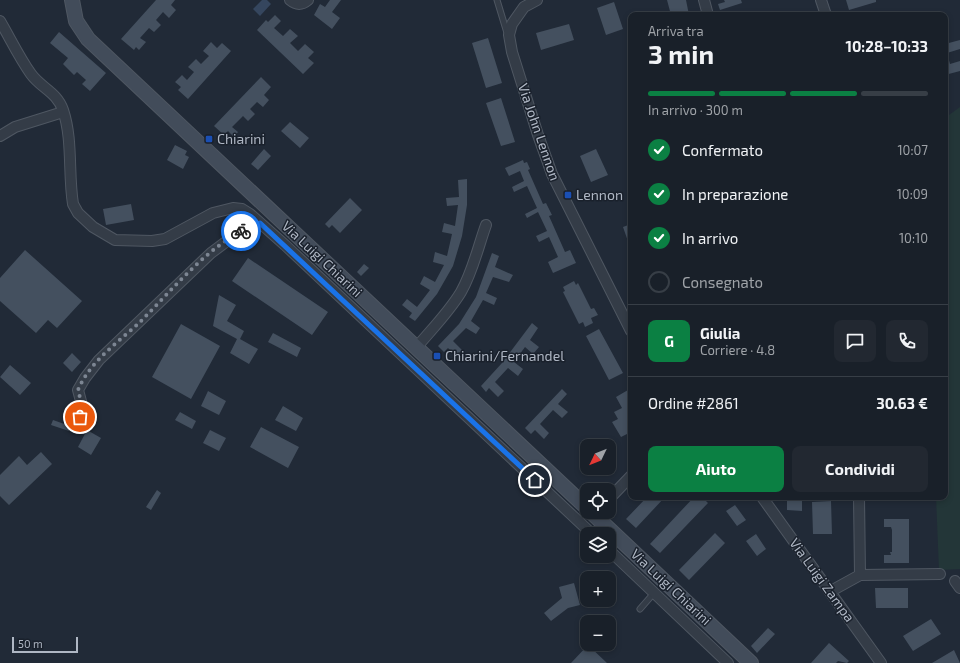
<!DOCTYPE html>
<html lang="it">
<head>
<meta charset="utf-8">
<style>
	:root { --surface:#192029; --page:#222831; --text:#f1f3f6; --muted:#9fa3a8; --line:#373e46; --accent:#0b8043 }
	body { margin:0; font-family:"Exo 2",sans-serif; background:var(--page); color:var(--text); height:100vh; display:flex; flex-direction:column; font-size:15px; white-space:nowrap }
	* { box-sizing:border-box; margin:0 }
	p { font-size:13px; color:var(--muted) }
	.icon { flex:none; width:22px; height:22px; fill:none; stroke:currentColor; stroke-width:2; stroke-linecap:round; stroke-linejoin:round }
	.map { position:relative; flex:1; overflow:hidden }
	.details { position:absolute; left:628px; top:12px; width:320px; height:488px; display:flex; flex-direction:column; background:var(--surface); border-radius:8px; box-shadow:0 2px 6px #0003,0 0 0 1px var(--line) }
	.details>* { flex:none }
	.needle { width:26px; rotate:227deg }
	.fabs { position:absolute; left:580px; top:439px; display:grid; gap:8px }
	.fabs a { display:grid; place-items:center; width:36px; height:36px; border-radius:8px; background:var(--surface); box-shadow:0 2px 6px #0003,0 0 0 1px var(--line); font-size:20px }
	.scale { position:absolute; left:12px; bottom:10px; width:66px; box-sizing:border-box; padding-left:4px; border:2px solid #afb7c4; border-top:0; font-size:11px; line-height:14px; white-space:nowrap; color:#afb7c4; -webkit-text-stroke:3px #1a212c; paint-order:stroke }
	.pin { position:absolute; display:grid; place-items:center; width:34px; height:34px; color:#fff; margin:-17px; border:2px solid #fff; border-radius:50%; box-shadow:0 1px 4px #0007 }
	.courier { position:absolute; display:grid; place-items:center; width:40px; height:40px; margin:-20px; border:3px solid #1a73e8; border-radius:50%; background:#fff; color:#222; box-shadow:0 1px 5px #0007 }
	.headline em { font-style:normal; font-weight:700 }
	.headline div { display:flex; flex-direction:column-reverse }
	.headline { display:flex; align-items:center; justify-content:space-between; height:68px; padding:0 20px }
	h1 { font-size:26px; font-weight:700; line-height:30px }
	.bar { display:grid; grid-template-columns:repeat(4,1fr); gap:6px 4px; align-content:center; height:48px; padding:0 20px }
	.bar i { height:5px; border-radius:3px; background:var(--line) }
	.bar .selected { background:var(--accent) }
	.bar p { grid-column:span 4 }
	.line { display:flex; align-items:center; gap:10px; padding:0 20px; border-top:1px solid var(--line) }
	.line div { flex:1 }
	.round { display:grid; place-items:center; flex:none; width:42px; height:42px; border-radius:8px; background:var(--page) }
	ol { padding:0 20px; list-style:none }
	li { display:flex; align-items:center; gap:12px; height:44px }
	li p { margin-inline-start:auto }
	li .icon { padding:4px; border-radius:50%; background:var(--accent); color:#fff; stroke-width:4 }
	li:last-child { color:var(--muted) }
	li i { width:22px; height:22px; border:2px solid var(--line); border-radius:50% }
	.button { display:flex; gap:8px; margin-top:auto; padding:8px 20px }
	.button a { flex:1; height:46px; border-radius:8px; background:var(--accent); color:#fff; font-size:16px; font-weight:700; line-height:46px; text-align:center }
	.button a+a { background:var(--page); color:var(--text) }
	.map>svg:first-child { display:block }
	.green { fill:#233638 }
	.water { fill:#35465e }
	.building { fill:#44505f }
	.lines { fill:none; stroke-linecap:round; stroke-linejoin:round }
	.lane-casing { stroke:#4f5762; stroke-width:7 }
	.street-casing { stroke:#4f5762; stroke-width:12 }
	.secondary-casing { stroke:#4f5762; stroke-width:16 }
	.lane { stroke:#343c47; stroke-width:5 }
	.street { stroke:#343c47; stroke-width:10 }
	.secondary { stroke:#424c5a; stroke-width:14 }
	.done { stroke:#7d8693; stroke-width:4; stroke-dasharray:0 7.2 }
	.route { stroke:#1a73e8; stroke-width:5 }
	.transit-dot { fill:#1a4fb4; stroke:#1a212c; stroke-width:1.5 }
	.labels { text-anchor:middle; stroke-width:3; stroke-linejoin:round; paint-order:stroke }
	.street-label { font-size:14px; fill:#afb7c4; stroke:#1a212c }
	.poi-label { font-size:14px; fill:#afb7c4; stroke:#1a212c; text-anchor:start }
</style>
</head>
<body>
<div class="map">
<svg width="960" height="663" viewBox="0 0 960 663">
	<rect width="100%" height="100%" fill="#212a37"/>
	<path class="green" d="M 960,107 L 960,569 L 939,570 L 936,497 L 945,497 L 945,118 Z"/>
	<path class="water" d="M 262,0 L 267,0 L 271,4 L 260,16 L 253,9 Z"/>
	<path class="building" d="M 156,0 L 175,0 L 171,5 L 176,10 L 169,18 L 163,12 L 156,20 L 161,25 L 154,32 L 149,28 L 140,38 L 146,42 L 139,50 L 136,47 L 134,50 L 121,39 Z
		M 330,0 L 341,0 L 332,12 L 340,18 L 332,29 L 314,15 L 320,4 L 325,7 Z
		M 667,0 L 686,0 L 689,15 L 671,15 Z
		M 724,0 L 741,0 L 742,3 L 720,10 L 718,4 L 725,2 Z
		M 846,0 L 876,0 L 876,2 L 849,10 Z
		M 614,2 L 623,29 L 606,35 L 597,8 Z
		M 275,15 L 281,21 L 274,28 L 283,36 L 290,29 L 298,36 L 290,43 L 298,51 L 305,44 L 314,52 L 308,58 L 314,63 L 303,74 L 257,30 L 266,20 L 268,22 Z
		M 569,24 L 574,40 L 541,50 L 536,33 Z
		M 59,32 L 106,73 L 90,91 L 82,84 L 86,80 L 77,72 L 74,75 L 63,64 L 68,58 L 50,43 Z
		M 488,38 L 502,83 L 486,88 L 472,43 Z
		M 960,40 L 960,49 L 947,53 L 950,64 L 960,61 L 960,71 L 945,75 L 945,44 Z
		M 211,42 L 217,48 L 222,43 L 231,51 L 188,99 L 178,90 L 181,87 L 175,82 L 182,75 L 187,80 L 194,72 L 188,67 L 196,59 L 201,64 L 209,56 L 203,51 Z
		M 261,77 L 271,87 L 264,95 L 269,100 L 263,107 L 257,102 L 250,109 L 255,114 L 248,121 L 243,116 L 232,127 L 238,132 L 234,137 L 228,131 L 224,135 L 214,126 Z
		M 501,98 L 515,142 L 501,146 L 486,103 Z
		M 290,122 L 309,138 L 300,148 L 281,131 Z
		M 175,145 L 187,151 L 185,155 L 189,157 L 183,169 L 167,160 Z
		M 264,149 L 271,156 L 258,170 L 251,164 Z
		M 596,149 L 608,175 L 591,182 L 580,156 Z
		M 523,160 L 524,163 L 527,162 L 530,169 L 528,170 L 543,204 L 546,203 L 552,215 L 549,216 L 565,252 L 570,250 L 576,263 L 553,273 L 548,262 L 558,257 L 549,237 L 539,242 L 536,236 L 547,231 L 538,212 L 527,218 L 525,214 L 537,208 L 527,186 L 514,192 L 512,187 L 524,181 L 520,171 L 509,176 L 505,168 Z
		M 467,179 L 467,205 L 462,236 L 453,266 L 437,294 L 415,321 L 409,317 L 412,313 L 402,305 L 407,299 L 417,307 L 430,290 L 420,284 L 424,276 L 435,282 L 444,265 L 433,262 L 435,252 L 447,256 L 452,234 L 442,232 L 444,223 L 455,226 L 458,205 L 447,206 L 446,198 L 459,197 L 458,180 Z
		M 350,198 L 362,210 L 340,233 L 332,225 L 329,228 L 325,224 Z
		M 131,204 L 134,220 L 106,225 L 103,209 Z
		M 631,224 L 631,250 L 623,227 Z
		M 25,250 L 82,301 L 57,328 L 48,320 L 36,333 L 0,301 L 0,278 Z
		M 492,253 L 499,256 L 495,267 L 513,275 L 509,282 L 493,277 L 486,293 L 497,298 L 494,305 L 483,300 L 471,321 L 480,328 L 476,334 L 466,328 L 453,341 L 462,350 L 456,356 L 448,348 L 444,352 L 438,346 L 459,324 L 476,297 Z
		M 248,258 L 328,312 L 312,335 L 232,281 Z
		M 364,264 L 369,268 L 361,276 L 357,272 Z
		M 574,281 L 576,285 L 578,283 L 591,309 L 594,308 L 598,315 L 591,318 L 593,323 L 585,327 L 583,322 L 579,324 L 563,292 L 565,291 L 563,287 Z
		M 219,295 L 236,305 L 227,321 L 244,331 L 240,339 L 258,349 L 249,364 L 230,353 L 237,339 L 213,326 Z
		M 532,323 L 538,328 L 530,340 L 539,347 L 533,354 L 525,347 L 514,362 L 523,369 L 518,376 L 508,368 L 495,382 L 504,391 L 498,397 L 489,388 L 486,392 L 481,386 L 502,363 Z
		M 181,324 L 220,346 L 191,399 L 152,377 Z
		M 599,329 L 623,373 L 609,380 L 586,336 Z
		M 273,333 L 301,348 L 297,357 L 268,342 Z
		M 72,353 L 81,362 L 72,372 L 63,363 Z
		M 10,365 L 31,383 L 20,395 L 0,377 Z
		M 562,389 L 567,394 L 558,404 L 568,412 L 562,418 L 553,410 L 540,424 L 549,433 L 544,439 L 535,430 L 531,434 L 525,428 Z
		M 628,390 L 631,394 L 631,403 L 629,405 L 631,408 L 631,432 L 621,437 L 612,422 L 618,419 L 614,412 L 622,408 L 616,397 Z
		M 208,391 L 226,401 L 219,415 L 201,406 Z
		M 283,406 L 303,418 L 296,431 L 275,420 Z
		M 180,412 L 196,421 L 192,429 L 175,420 Z
		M 53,420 L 70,426 L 69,431 L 51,425 Z
		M 261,427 L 299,447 L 288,468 L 250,447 Z
		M 87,430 L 101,438 L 91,455 L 78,447 Z
		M 210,430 L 226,438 L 219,451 L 203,443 Z
		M 41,452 L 52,464 L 9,505 L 0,496 L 0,475 L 19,456 L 27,465 Z
		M 157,490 L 161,493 L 151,510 L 146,507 Z
		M 647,497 L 665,497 L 636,528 L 626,519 Z
		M 694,497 L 702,497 L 708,503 L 660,553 L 650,544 Z
		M 787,500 L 802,500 L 802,511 L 787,510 Z
		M 831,501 L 832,534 L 813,534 L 812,502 Z
		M 735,505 L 746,520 L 737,526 L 726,511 Z
		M 884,519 L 909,519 L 909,563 L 884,563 L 884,555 L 891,555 L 890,552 L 892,552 L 892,530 L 891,527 L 884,527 Z
		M 715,533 L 725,543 L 689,580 L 679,570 Z
		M 756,534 L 766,549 L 757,556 L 746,541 Z
		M 574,583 L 580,605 L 568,608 L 551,621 L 544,613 L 562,598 L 559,587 Z
		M 875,588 L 908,588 L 908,608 L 876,608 Z
		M 931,619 L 941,634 L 913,651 L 903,636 Z
		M 768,628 L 775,634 L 757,653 L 751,646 Z
		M 829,643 L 849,661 L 847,663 L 838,661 L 836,663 L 811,663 Z
		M 588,645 L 607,663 L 571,663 Z
		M 954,650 L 960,663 L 932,663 Z"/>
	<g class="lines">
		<defs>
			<path id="lane" d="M 497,0 L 507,33
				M 640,609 L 654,593"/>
			<path id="street" d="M 290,0 C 296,5 301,6 308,0
				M 537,0 L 524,7 L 512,24 L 509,35 L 512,52 L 538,135 L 552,174 L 631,331
				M 704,0 L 708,15
				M 821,0 L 826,15
				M 0,21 C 10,38 19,57 31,74 C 41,88 57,92 63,110 C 73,140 68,173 73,204 L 78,213 L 93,227 L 115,240 L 152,241 L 165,239 L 213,213 L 233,208 L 242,209 L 250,214 L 285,245 L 592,534
				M 0,136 L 15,127 L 63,112
				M 416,348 C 431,330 449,312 461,292 C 473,271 478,247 486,225
				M 79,427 L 82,405 L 78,390 L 85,378 L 99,360 L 211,253 L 239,232 L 260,223
				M 762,497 L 881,663
				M 609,499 L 631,476
				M 609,550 L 728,663
				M 860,575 L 940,574
				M 955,581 L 960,588
				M 831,591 L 860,575 L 859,497"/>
			<path id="secondary" d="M 72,0 L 76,21 L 88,39 L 587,508
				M 591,512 L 751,663"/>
		</defs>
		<use href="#lane" class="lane-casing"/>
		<use href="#street" class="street-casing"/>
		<use href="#secondary" class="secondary-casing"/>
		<use href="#lane" class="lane"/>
		<use href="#street" class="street"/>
		<use href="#secondary" class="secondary"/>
	</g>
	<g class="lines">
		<path class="done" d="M 80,417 L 82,405 L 78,390 C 90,361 119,342 141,321 C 172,290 202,253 241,231"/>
		<path class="route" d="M 241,231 L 260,223 L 535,480"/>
	</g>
	<g class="transit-dot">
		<rect x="205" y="135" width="8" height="8" rx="2"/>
		<rect x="564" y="191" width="8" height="8" rx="2"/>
		<rect x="433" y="352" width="8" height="8" rx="2"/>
	</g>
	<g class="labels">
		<g class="street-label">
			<text transform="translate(539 132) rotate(71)" y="5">Via John Lennon</text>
			<text transform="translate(322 259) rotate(43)" y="5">Via Luigi Chiarini</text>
			<text transform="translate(822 580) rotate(54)" y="5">Via Luigi Zampa</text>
			<text transform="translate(671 587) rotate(43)" y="5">Via Luigi Chiarini</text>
		</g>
		<g class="poi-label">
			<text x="217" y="144">Chiarini</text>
			<text x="576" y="200">Lennon</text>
			<text x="445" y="361">Chiarini/Fernandel</text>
		</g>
	</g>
</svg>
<div class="fabs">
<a><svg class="needle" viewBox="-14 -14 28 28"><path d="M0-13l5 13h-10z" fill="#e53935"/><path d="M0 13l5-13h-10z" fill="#9fa3a8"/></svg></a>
<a><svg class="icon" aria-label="locate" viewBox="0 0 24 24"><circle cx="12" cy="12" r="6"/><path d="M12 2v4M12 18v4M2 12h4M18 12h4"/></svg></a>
<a><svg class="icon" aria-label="layers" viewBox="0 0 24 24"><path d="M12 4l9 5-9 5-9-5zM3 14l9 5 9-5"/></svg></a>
<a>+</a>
<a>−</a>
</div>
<div class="scale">50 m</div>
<div class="pin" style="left:80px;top:417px;background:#ea580c"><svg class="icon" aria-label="bag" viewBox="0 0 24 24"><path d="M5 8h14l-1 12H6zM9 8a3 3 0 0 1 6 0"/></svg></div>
<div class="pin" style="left:535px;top:480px;background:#1f2937"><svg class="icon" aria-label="home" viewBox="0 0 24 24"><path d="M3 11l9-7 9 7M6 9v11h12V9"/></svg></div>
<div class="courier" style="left:241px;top:231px"><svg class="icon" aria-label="bike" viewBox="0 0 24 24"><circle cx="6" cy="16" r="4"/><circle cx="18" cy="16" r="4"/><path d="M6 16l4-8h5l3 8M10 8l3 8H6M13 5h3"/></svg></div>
<section class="details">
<div class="headline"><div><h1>3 min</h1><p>Arriva tra</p></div><em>10:28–10:33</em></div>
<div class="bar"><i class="selected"></i><i class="selected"></i><i class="selected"></i><i></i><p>In arrivo · 300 m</p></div>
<ol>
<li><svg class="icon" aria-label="check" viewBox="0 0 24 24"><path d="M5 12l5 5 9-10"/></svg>Confermato<p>10:07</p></li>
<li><svg class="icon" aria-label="check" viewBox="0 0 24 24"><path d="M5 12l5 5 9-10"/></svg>In preparazione<p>10:09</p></li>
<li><svg class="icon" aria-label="check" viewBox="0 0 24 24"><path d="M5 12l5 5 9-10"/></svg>In arrivo<p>10:10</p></li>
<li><i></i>Consegnato</li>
</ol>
<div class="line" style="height:72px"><b class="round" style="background:var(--accent);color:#fff">G</b><div><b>Giulia</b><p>Corriere · 4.8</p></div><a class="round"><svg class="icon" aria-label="chat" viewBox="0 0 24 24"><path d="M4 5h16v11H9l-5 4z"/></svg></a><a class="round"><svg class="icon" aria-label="phone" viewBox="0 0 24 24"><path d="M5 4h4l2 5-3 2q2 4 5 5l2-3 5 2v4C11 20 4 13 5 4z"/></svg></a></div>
<div class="line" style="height:52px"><div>Ordine #2861</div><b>30.63 €</b></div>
<div class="button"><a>Aiuto</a><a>Condividi</a></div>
</section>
</div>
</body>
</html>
